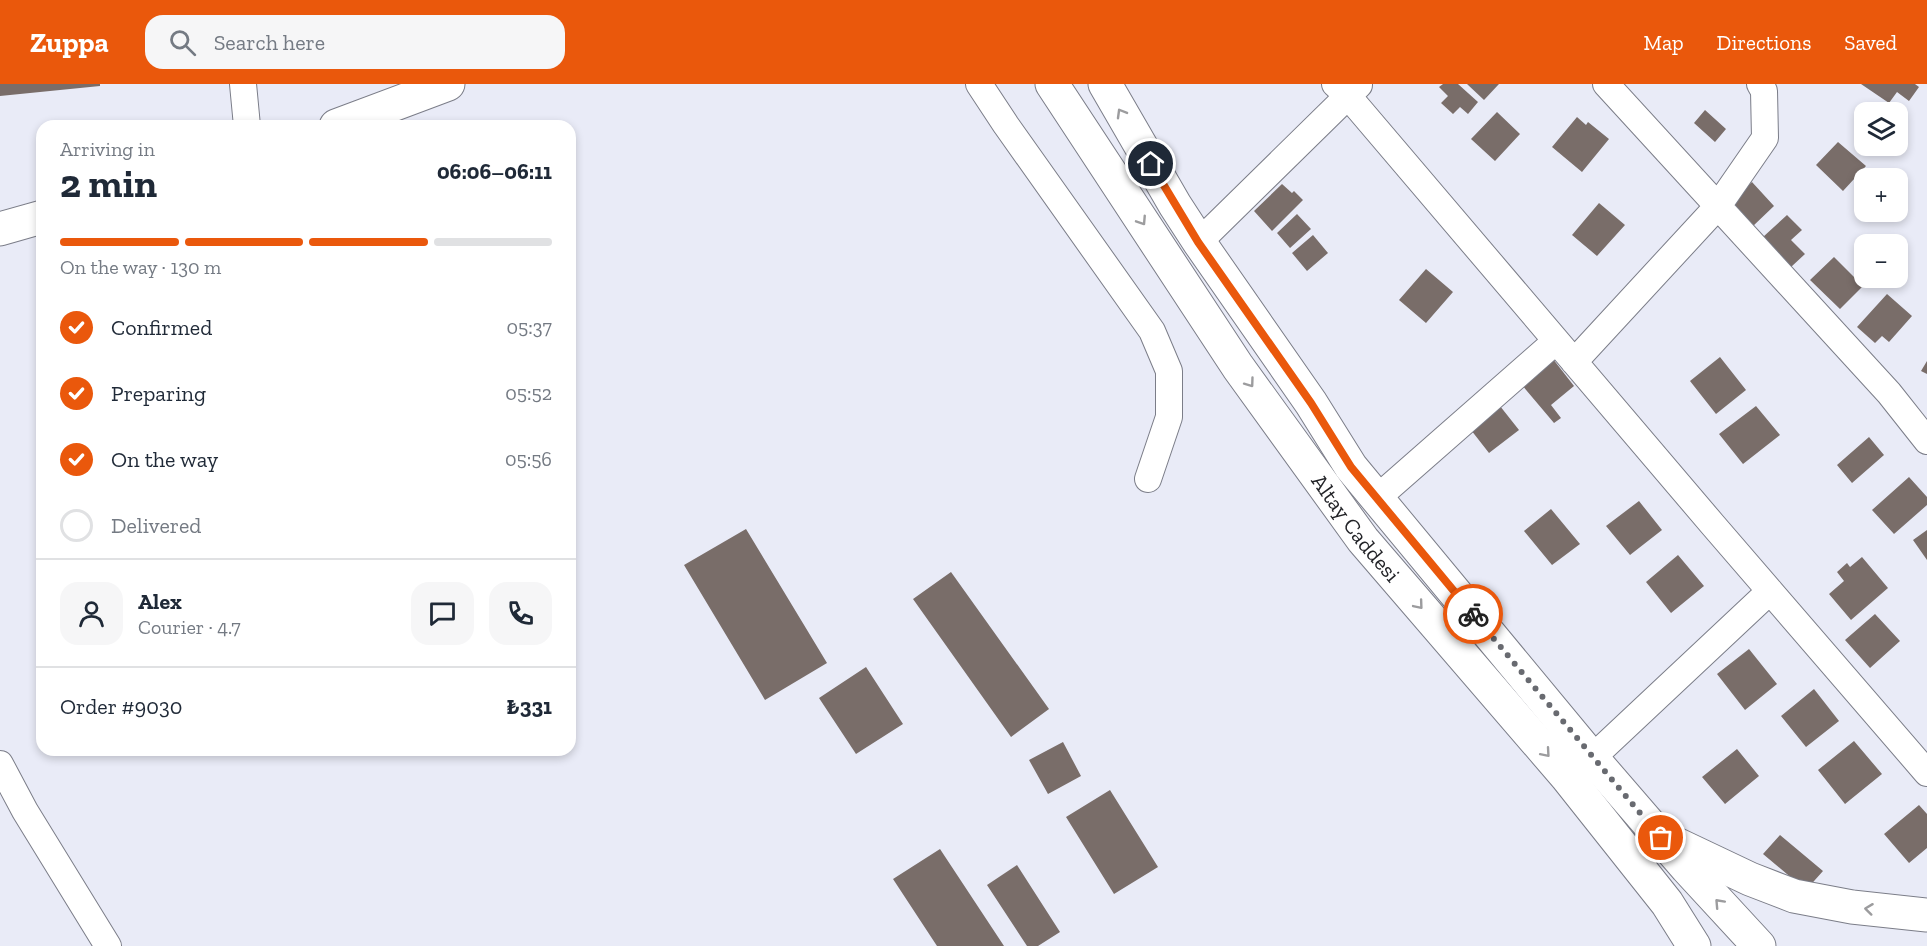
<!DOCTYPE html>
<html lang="en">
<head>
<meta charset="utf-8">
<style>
	:root { --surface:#fff; --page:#f6f6f7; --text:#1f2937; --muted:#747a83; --line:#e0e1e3; --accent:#ea580c }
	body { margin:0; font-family:"Zilla Slab",serif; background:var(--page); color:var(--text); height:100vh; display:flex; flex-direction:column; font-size:22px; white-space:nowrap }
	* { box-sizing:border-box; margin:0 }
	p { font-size:20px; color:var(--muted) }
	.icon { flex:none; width:33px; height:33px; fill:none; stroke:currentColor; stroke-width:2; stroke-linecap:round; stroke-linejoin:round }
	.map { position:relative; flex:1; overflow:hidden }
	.drawer { position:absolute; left:36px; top:36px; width:540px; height:636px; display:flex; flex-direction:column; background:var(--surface); border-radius:18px; box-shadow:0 3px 9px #0003 }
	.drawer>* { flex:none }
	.buttons { position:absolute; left:1854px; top:18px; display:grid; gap:12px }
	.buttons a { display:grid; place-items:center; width:54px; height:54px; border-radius:12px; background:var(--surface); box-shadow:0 3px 9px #0003; font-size:30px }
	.pin { position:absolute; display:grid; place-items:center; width:51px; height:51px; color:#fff; margin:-26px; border:3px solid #fff; border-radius:50%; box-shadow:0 2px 6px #0007 }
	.courier { position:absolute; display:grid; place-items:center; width:60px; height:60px; margin:-30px; border:4px solid #ea580c; border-radius:50%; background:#fff; color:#222; box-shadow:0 2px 8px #0007 }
	.summary em { font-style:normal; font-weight:700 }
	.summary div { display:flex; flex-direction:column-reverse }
	.summary { display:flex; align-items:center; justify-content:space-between; height:102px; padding:0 24px }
	h1 { font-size:39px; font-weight:700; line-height:45px }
	.bar { display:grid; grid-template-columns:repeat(4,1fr); gap:9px 6px; align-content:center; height:72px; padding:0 24px }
	.bar i { height:8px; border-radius:4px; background:var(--line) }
	.bar .active { background:var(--accent) }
	.bar p { grid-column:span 4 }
	.line { display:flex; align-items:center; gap:15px; padding:0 24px; border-top:2px solid var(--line) }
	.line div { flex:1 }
	.round { display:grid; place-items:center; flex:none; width:63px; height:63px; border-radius:18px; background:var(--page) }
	ol { padding:0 24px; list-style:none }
	li { display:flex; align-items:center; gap:18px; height:66px }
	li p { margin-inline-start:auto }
	li .icon { padding:6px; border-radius:50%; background:var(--accent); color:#fff; stroke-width:4 }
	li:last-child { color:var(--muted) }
	li i { width:33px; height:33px; border:3px solid var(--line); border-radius:50% }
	header { display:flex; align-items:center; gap:36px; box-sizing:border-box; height:84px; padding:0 30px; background:var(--accent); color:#fff }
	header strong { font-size:28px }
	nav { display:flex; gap:33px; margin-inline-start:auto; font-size:21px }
	.search { width:420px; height:54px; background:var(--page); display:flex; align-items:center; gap:15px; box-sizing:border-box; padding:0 21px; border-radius:18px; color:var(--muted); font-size:22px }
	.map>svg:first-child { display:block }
	.building { fill:#796d69 }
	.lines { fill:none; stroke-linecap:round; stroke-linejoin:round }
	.street-casing { stroke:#7b7d88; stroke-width:28 }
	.secondary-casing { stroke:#7b7d88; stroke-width:35 }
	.street { stroke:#fff; stroke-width:26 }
	.secondary { stroke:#fff; stroke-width:33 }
	.oneway { stroke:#9c9c9e }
	.done { stroke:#686a70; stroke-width:6; stroke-dasharray:0 10.8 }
	.route { stroke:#ea580c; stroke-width:8 }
	.labels { text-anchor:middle; stroke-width:4.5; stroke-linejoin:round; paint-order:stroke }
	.street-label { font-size:22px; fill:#232428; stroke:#f8f9fe }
</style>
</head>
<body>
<header>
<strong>Zuppa</strong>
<div class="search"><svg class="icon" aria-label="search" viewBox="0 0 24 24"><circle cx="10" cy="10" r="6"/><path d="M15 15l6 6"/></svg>Search here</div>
<nav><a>Map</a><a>Directions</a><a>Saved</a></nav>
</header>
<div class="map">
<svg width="1927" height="862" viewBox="0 0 1927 862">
	<rect width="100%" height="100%" fill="#e9ebf7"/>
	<path class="building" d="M 0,0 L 100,0 L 100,2 L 0,12 Z
		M 1443,0 L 1458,0 L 1478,18 L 1468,30 L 1460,23 L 1453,30 L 1441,19 L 1448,12 L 1439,3 Z
		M 1467,0 L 1499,0 L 1484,16 Z
		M 1861,0 L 1915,0 L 1919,3 L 1909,17 L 1897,8 L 1889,19 Z
		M 1705,26 L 1726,45 L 1715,58 L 1694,39 Z
		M 1497,28 L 1520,50 L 1495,77 L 1471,55 Z
		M 1577,33 L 1586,41 L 1588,38 L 1609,55 L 1582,88 L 1552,63 Z
		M 1838,58 L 1866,82 L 1843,107 L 1816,81 Z
		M 1752,98 L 1774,122 L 1752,143 L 1729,118 Z
		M 1282,100 L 1292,109 L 1294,107 L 1303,116 L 1272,147 L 1254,127 Z
		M 1599,119 L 1625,141 L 1597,172 L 1572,151 Z
		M 1297,130 L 1311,145 L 1290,164 L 1277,149 Z
		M 1787,131 L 1802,146 L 1791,156 L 1805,170 L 1791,183 L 1763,153 Z
		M 1313,151 L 1328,169 L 1307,187 L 1292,169 Z
		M 1834,173 L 1863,202 L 1840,225 L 1810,196 Z
		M 1426,185 L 1453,208 L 1426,239 L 1399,216 Z
		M 1887,210 L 1912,232 L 1889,258 L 1882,252 L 1875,259 L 1857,243 Z
		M 1720,273 L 1746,306 L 1716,330 L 1690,297 Z
		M 1553,275 L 1574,302 L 1551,321 L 1561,334 L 1554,339 L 1522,301 Z
		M 1927,277 L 1927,290 L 1921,287 Z
		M 1500,322 L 1519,346 L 1489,369 L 1471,346 Z
		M 1756,322 L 1780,351 L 1743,380 L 1719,350 Z
		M 1869,353 L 1884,371 L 1852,399 L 1837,381 Z
		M 1909,393 L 1927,413 L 1927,421 L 1894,450 L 1872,426 Z
		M 1639,417 L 1662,446 L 1630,471 L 1606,442 Z
		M 1551,425 L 1580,460 L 1552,481 L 1524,447 Z
		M 746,445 L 827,579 L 765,616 L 684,481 Z
		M 1927,446 L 1927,476 L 1913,456 Z
		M 1678,471 L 1704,502 L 1671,529 L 1646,498 Z
		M 1862,473 L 1888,504 L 1851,536 L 1829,510 L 1844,497 L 1837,488 L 1847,479 L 1850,483 Z
		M 951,488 L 1049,625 L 1011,653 L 913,515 Z
		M 1875,530 L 1900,557 L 1870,584 L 1845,556 Z
		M 1749,565 L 1777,600 L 1745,626 L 1717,590 Z
		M 866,583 L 903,640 L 856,670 L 819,614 Z
		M 1814,605 L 1839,637 L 1806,663 L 1781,632 Z
		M 1854,657 L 1882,690 L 1845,720 L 1818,686 Z
		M 1063,658 L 1081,692 L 1048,710 L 1029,676 Z
		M 1737,665 L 1759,692 L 1725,720 L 1702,693 Z
		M 1110,706 L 1158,783 L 1114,810 L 1066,733 Z
		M 1919,721 L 1927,730 L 1927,764 L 1909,779 L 1884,750 Z
		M 1780,751 L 1823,787 L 1806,806 L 1763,770 Z
		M 940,765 L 1004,862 L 937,862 L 893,795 Z
		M 1017,781 L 1060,848 L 1038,862 L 1027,862 L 987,801 Z"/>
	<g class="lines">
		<defs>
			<path id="street" d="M 243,0 L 247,42
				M 979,0 L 1006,41 L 1152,247 L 1169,287 L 1169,333 L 1148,395
				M 1335,0 L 1348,12 L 1713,441 L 1927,689
				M 1606,0 L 1889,309 L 1927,357
				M 1199,158 L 1359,1
				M 1574,278 L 1718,122 L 1765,54 L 1764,7 L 1760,0
				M 1376,415 L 1556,257
				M 1592,674 L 1770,507
				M 0,680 L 25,727 L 108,862"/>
			<g id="secondary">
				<path id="s1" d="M 1052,0 L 1238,283 L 1363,456 L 1567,693 L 1667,819 L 1694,862"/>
				<path d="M 1105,0 L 1175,121 L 1199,158 L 1311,319 L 1351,383 L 1592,674 L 1687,784 L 1759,862"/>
				<path d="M 336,42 L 448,0"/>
				<path d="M 0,145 L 42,133"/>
				<path d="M 1672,758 L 1750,795 L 1794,812 L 1852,823 L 1927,831"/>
			</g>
		</defs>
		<use href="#street" class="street-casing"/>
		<use href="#secondary" class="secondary-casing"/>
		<use href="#street" class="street"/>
		<use href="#secondary" class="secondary"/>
	</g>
	<defs><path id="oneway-chevron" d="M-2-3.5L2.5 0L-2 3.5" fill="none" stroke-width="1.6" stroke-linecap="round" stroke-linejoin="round" transform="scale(1.5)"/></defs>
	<g class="oneway">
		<use href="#oneway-chevron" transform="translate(1121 29) rotate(-120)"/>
		<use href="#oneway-chevron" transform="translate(1142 137) rotate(57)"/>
		<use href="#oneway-chevron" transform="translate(1250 299) rotate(54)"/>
		<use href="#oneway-chevron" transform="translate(1419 521) rotate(50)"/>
		<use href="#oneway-chevron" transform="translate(1546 669) rotate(49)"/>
		<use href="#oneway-chevron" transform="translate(1719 819) rotate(-133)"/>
		<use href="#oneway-chevron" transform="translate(1869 825) rotate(-173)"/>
	</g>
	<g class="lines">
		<path class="done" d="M 1473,530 L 1661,754"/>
		<path class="route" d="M 1151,80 L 1198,158 L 1311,319 L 1351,383 L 1473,530"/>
	</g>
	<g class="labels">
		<g class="street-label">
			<text dy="8" stroke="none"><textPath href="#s1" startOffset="538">Altay Caddesi</textPath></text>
		</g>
	</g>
</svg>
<div class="buttons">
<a><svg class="icon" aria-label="layers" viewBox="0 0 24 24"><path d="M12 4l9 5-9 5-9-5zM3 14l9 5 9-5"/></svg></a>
<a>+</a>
<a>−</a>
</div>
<div class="pin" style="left:1661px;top:754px;background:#ea580c"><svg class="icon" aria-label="bag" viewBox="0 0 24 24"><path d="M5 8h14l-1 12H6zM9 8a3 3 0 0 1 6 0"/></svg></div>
<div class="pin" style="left:1151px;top:80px;background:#1f2937"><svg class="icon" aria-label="home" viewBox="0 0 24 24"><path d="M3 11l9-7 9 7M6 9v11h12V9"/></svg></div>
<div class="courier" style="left:1473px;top:530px"><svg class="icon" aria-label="bike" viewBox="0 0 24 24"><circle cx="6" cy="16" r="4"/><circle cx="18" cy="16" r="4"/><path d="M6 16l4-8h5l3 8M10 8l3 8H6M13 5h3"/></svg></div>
<section class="drawer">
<div class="summary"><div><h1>2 min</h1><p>Arriving in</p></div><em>06:06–06:11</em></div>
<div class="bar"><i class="active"></i><i class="active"></i><i class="active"></i><i></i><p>On the way · 130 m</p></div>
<ol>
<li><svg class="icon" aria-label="check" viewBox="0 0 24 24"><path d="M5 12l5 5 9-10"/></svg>Confirmed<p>05:37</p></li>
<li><svg class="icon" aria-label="check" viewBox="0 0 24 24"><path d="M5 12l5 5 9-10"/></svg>Preparing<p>05:52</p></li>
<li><svg class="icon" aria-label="check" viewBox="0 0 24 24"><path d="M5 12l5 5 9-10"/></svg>On the way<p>05:56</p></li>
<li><i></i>Delivered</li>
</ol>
<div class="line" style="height:108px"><a class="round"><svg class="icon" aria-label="person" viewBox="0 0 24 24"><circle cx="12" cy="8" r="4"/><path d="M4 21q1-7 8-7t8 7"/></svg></a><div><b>Alex</b><p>Courier · 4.7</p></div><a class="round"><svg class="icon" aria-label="chat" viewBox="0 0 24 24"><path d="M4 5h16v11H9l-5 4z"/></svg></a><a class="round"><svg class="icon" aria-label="phone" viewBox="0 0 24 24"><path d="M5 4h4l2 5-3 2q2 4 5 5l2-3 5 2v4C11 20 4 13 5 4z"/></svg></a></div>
<div class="line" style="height:78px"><div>Order #9030</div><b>₺331</b></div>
</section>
</div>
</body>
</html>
